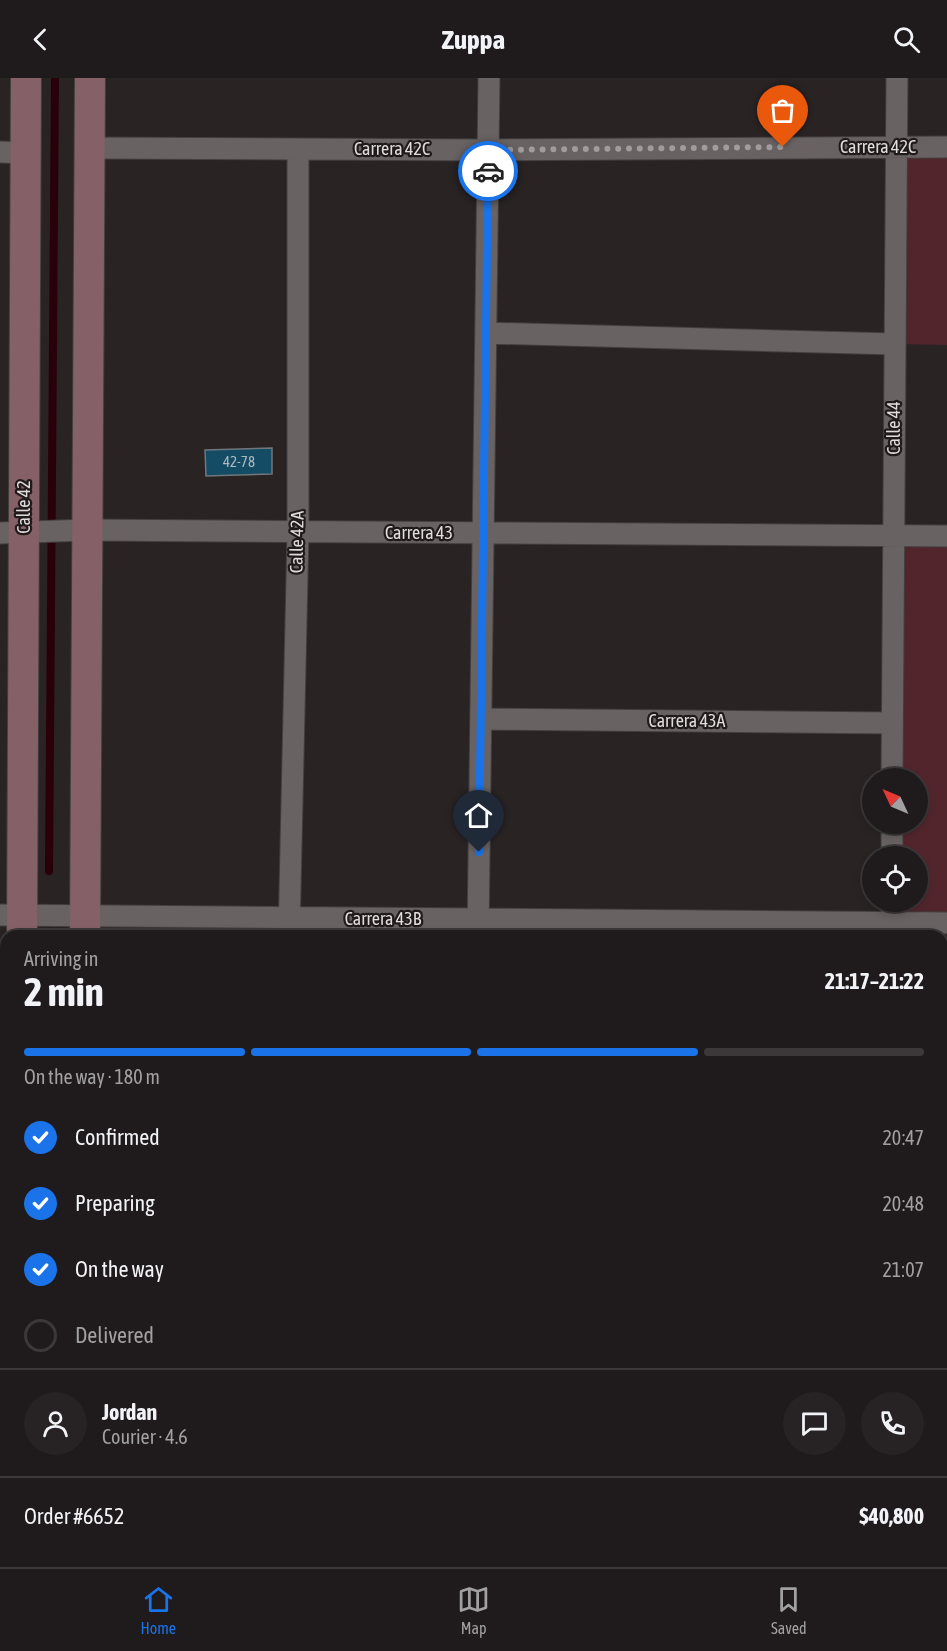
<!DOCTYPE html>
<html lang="en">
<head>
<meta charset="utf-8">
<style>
	:root { --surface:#1f1a1b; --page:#272324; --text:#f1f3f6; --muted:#a1a1a3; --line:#3c383a; --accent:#1a73e8 }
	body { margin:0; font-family:"Asap Condensed",sans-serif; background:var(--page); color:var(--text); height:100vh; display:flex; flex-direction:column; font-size:22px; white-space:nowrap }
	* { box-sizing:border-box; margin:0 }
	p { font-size:20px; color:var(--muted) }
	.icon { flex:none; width:33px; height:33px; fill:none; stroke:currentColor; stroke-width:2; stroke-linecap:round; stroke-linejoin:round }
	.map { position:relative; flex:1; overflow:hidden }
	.details { position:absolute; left:0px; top:852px; width:948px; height:638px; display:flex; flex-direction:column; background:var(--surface); border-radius:18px 18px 0 0; box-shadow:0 3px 9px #0003,0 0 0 2px var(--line) }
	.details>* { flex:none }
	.needle { width:39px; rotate:314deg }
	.fabs { position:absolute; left:862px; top:690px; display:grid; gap:12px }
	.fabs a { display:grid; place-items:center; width:66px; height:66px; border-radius:50%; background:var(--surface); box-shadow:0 3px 9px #0003,0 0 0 2px var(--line); font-size:30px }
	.pin { position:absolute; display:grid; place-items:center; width:51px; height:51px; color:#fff; margin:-62px -26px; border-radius:50% 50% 50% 0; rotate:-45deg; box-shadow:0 0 6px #0007 }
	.pin .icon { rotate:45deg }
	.courier { position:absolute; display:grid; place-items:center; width:60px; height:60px; margin:-30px; border:4px solid #1a73e8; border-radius:50%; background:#fff; color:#222; box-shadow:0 2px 8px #0007 }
	.summary em { font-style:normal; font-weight:700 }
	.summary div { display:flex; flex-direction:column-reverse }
	.summary { display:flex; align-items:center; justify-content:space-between; height:102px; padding:0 24px }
	h1 { font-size:39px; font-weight:700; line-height:45px }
	.bar { display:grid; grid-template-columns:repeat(4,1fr); gap:9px 6px; align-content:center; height:72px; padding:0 24px }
	.bar i { height:8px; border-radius:4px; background:var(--line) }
	.bar .current { background:var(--accent) }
	.bar p { grid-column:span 4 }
	.line { display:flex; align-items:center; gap:15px; padding:0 24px; border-top:2px solid var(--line) }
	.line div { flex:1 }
	.round { display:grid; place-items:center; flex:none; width:63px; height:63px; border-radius:32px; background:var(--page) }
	ol { padding:0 24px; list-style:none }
	li { display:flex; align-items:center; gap:18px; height:66px }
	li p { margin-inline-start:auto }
	li .icon { padding:6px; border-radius:50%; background:var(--accent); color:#fff; stroke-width:4 }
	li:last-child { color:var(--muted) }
	li i { width:33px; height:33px; border:3px solid var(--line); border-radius:50% }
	header { display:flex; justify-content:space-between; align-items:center; height:78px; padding:0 24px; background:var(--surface); font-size:27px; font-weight:700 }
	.tab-bar { display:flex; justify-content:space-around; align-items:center; height:84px; border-top:2px solid var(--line); background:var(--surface); font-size:16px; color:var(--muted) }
	.tab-bar a { display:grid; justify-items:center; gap:3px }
	.tab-bar .current { color:var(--accent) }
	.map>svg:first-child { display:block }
	.green { fill:#52252d }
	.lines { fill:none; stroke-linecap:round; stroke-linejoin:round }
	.stream { stroke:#29000a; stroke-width:8 }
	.building { fill:#144c66; stroke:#70767a; stroke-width:1.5 }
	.street-casing { stroke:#433f3f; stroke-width:23 }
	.secondary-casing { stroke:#433f3f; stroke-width:32 }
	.street { stroke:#696263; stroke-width:21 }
	.secondary { stroke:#856167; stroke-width:30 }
	.done { stroke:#a09b9c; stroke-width:6; stroke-dasharray:0 10.8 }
	.route { stroke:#1a73e8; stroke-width:8 }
	.labels { text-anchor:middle; stroke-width:4.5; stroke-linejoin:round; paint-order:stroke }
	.number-label { font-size:15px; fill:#adb8bf }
	.street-label { font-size:18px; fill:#e0dcdd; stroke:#201a1b }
</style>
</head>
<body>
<header><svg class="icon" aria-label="back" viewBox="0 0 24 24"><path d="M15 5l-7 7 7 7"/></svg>Zuppa<svg class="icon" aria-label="search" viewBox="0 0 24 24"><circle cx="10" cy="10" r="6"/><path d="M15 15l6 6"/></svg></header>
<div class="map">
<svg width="947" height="1489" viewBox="0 0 947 1489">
	<rect width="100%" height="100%" fill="#292324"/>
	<path class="green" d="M 896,68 L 947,69 L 947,267 L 895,266 Z
		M 947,458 L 947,845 L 891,844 L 892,824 L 918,824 L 918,778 L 892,778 L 892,746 L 918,746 L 918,700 L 892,700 L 893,459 Z"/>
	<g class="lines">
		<path class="stream" d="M 49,793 L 55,0"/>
	</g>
	<path class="building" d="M 272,370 L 272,396 L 206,398 L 205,372 Z"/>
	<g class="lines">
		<defs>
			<path id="street" d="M 89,70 L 488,72 L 947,69
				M 0,74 L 26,75
				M 486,255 L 895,266
				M 0,455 L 87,452 L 947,458
				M 481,641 L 892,645
				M 892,700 L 897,0
				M 892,778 L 892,746
				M 0,837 L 947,845
				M 891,857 L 892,824
				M 289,858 L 298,454 L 298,71
				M 478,858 L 489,0
				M 942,1038 L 947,1038
				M 942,1224 L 947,1224
				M 0,1230 L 6,1230
				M 942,1413 L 947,1413
				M 285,1489 L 285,1484
				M 470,1489 L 470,1484
				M 887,1489 L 887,1484"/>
			<path id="secondary" d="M 22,858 L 26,0
				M 85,858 L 90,0
				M 10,1489 L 10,1484
				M 80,1489 L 80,1484"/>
		</defs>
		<use href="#street" class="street-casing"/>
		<use href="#secondary" class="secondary-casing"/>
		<use href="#street" class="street"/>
		<use href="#secondary" class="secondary"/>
	</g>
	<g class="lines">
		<path class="done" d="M 488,93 L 488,72 L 783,69"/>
		<path class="route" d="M 479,774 L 488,93"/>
	</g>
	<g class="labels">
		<g class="number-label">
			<text x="239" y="389">42-78</text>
		</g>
		<g class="street-label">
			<text x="878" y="75">Carrera 42C</text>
			<text x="392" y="77">Carrera 42C</text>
			<text transform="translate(894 350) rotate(-90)" y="6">Calle 44</text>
			<text transform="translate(24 429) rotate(-90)" y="6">Calle 42</text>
			<text x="419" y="461">Carrera 43</text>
			<text transform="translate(297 464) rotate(-89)" y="6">Calle 42A</text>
			<text x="687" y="649">Carrera 43A</text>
			<text x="383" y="847">Carrera 43B</text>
		</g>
	</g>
</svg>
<div class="fabs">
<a><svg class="needle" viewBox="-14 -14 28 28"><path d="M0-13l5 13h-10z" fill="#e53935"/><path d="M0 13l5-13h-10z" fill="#a1a1a3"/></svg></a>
<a><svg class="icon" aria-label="locate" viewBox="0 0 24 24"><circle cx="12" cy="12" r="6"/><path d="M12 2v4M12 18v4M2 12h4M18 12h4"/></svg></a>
</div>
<div class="pin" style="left:783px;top:69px;background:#ea580c"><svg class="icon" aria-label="bag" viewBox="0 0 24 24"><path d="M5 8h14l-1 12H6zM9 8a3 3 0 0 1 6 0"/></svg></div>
<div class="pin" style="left:479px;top:774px;background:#1f2937"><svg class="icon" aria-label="home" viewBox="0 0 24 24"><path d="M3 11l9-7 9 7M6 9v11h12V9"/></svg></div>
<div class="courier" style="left:488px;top:93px"><svg class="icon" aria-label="car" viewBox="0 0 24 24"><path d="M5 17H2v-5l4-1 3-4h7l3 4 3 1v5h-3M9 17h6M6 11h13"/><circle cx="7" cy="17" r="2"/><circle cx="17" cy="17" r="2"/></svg></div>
<section class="details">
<div class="summary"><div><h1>2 min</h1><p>Arriving in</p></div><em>21:17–21:22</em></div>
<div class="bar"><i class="current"></i><i class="current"></i><i class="current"></i><i></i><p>On the way · 180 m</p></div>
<ol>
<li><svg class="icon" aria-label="check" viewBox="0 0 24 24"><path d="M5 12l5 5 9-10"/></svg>Confirmed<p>20:47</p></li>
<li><svg class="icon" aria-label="check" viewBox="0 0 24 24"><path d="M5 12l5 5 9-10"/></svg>Preparing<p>20:48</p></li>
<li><svg class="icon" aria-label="check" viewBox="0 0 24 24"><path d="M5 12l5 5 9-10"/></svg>On the way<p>21:07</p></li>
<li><i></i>Delivered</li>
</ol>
<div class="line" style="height:108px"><a class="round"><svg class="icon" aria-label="person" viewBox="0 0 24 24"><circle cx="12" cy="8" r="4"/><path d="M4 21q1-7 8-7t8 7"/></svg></a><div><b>Jordan</b><p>Courier · 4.6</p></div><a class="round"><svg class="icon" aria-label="chat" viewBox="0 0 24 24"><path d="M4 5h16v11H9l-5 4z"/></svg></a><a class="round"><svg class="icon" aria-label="phone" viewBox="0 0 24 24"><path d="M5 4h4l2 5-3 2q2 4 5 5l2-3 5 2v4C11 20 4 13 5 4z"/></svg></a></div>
<div class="line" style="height:78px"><div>Order #6652</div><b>$40,800</b></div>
</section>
</div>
<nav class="tab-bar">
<a class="current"><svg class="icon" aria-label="home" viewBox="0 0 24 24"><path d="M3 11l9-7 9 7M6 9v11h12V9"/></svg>Home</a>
<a><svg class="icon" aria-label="map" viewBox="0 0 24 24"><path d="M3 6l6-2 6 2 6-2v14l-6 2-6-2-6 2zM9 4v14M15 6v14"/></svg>Map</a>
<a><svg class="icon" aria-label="saved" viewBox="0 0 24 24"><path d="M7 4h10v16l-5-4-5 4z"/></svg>Saved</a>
</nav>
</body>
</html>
